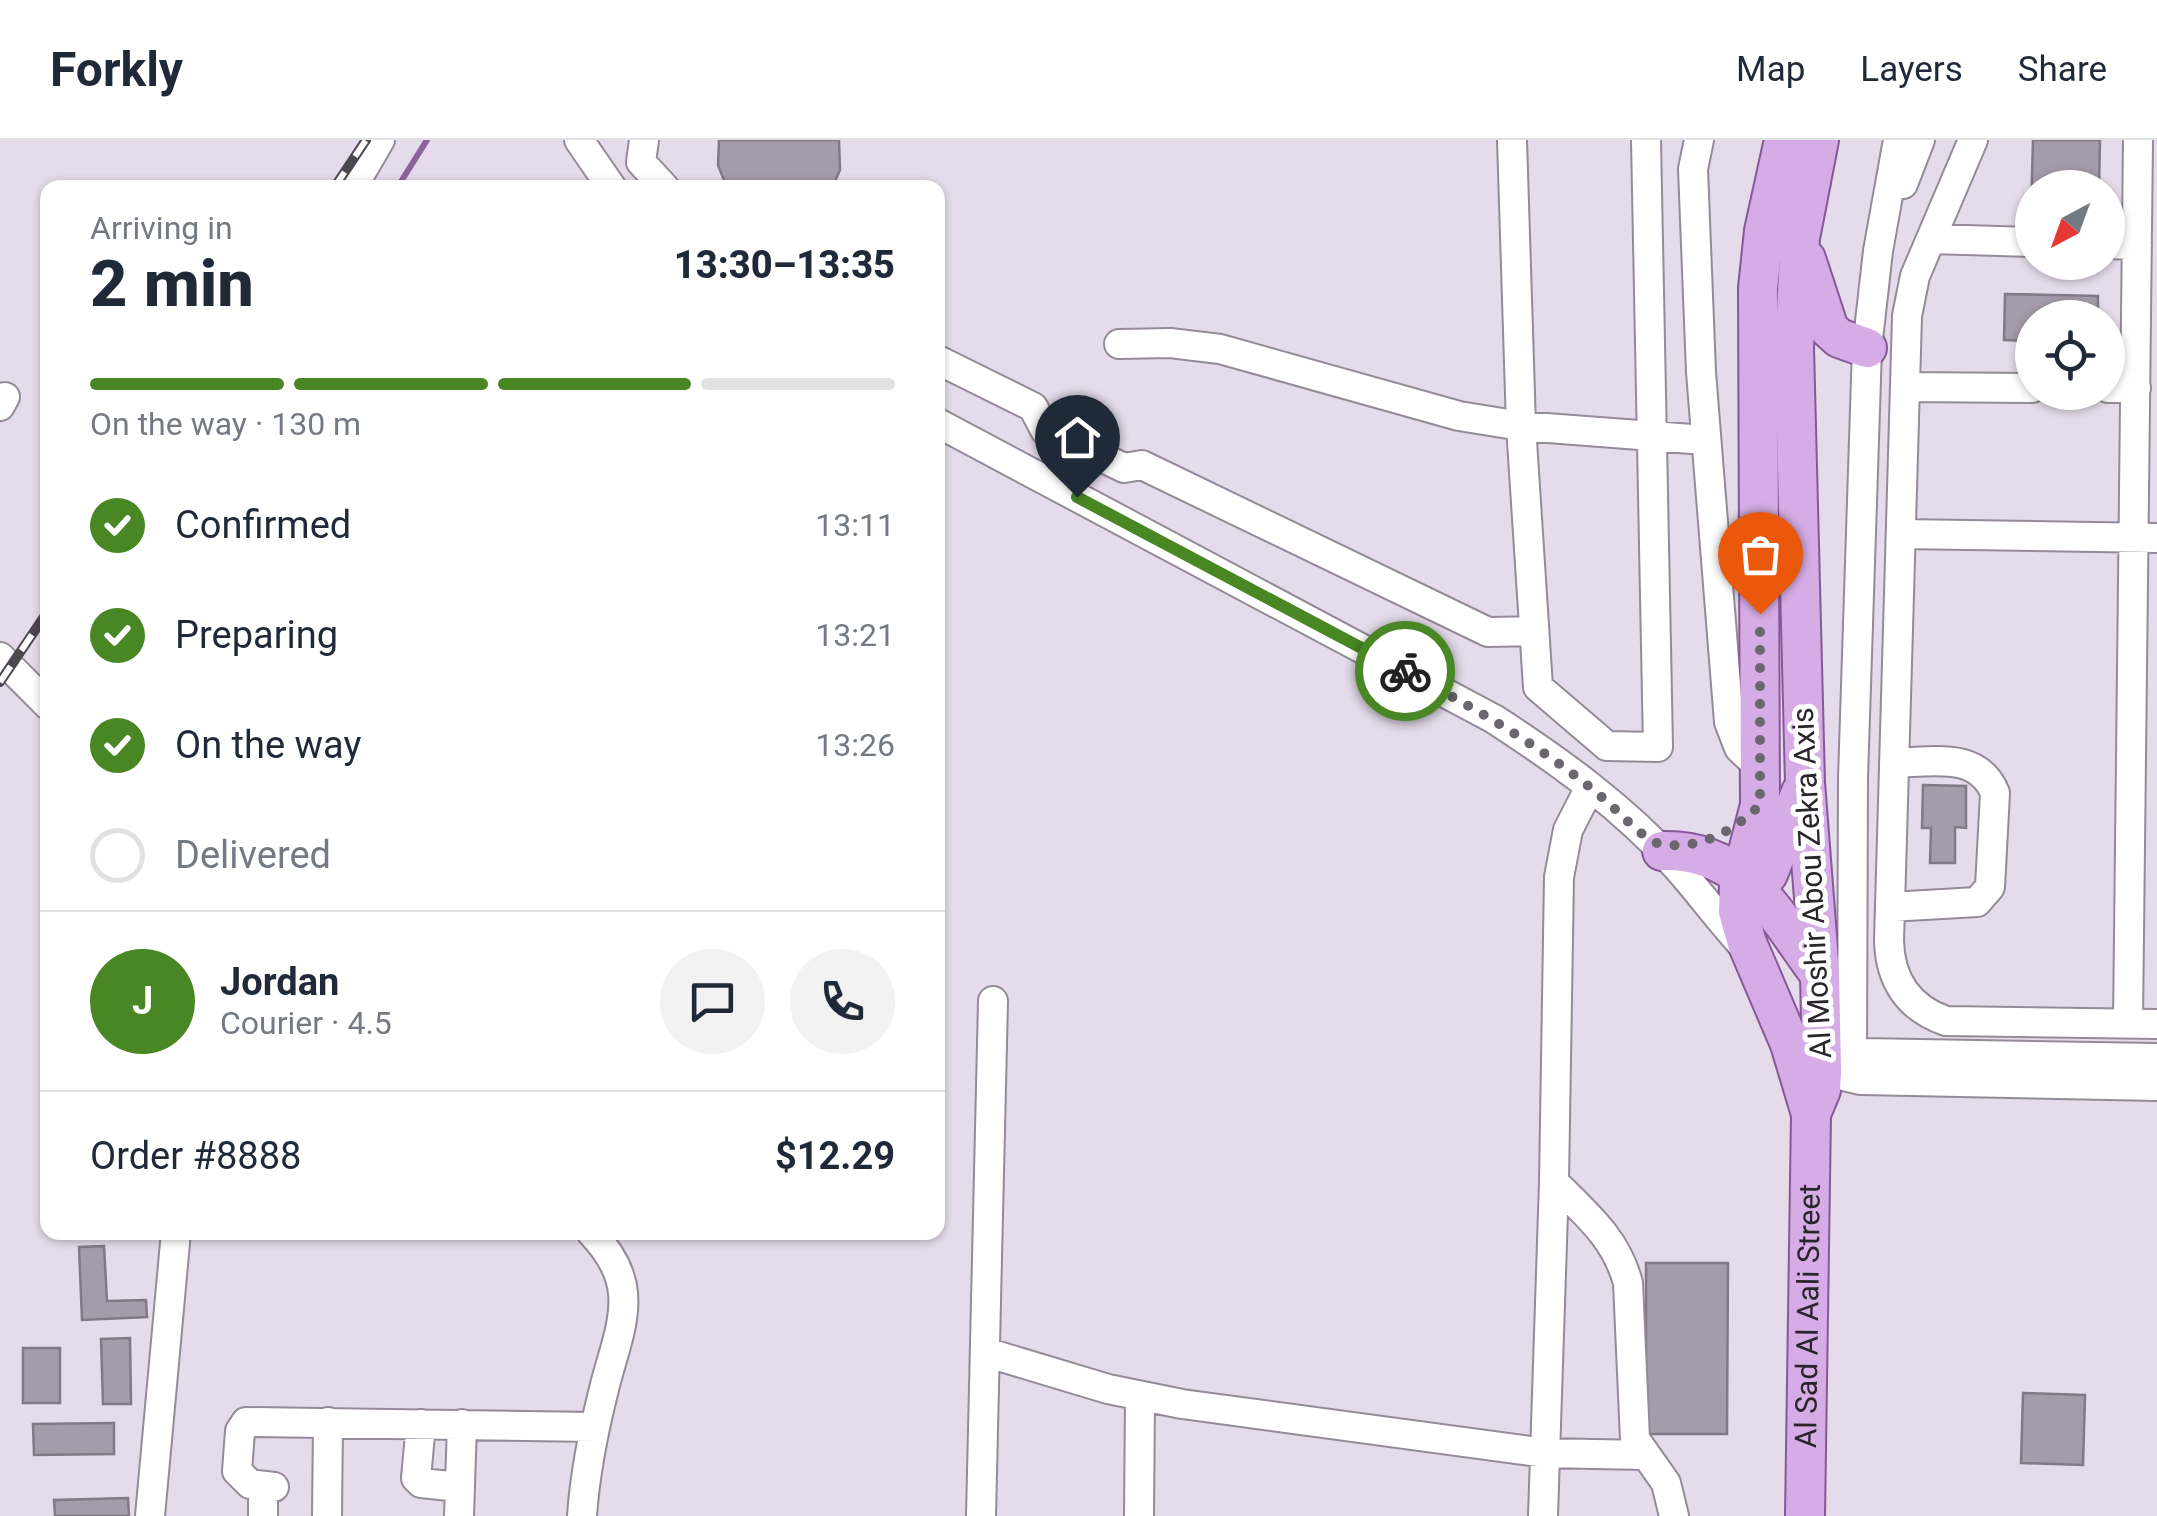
<!DOCTYPE html>
<html lang="en">
<head>
<meta charset="utf-8">
<style>
	:root { --surface:#fff; --page:#f2f2f3; --text:#1f2937; --muted:#747a83; --line:#e0e1e3; --accent:#498624 }
	body { margin:0; font-family:Roboto,sans-serif; background:var(--page); color:var(--text); height:100vh; display:flex; flex-direction:column; font-size:38px; white-space:nowrap }
	* { box-sizing:border-box; margin:0 }
	p { font-size:32px; color:var(--muted) }
	.icon { flex:none; width:55px; height:55px; fill:none; stroke:currentColor; stroke-width:2; stroke-linecap:round; stroke-linejoin:round }
	.map { position:relative; flex:1; overflow:hidden }
	.drawer { position:absolute; left:40px; top:40px; width:905px; height:1060px; display:flex; flex-direction:column; background:var(--surface); border-radius:20px; box-shadow:0 2px 8px #0004 }
	.drawer>* { flex:none }
	.needle { width:65px; rotate:221deg }
	.buttons { position:absolute; left:2015px; top:30px; display:grid; gap:20px }
	.buttons a { display:grid; place-items:center; width:110px; height:110px; border-radius:50%; background:var(--surface); box-shadow:0 2px 8px #0004; font-size:50px }
	.pin { position:absolute; display:grid; place-items:center; width:85px; height:85px; color:#fff; margin:-102px -42px; border-radius:50% 50% 50% 0; rotate:-45deg; box-shadow:0 0 10px #0007 }
	.pin .icon { rotate:45deg }
	.courier { position:absolute; display:grid; place-items:center; width:100px; height:100px; margin:-50px; border:8px solid #498624; border-radius:50%; background:#fff; color:#222; box-shadow:0 2px 12px #0007 }
	.headline em { font-style:normal; font-weight:800 }
	.headline div { display:flex; flex-direction:column-reverse }
	.headline { display:flex; align-items:center; justify-content:space-between; height:170px; padding:0 50px }
	h1 { font-size:65px; font-weight:800; line-height:75px }
	.bar { display:grid; grid-template-columns:repeat(4,1fr); gap:15px 10px; align-content:center; height:120px; padding:0 50px }
	.bar i { height:12px; border-radius:8px; background:var(--line) }
	.bar .selected { background:var(--accent) }
	.bar p { grid-column:span 4 }
	.line { display:flex; align-items:center; gap:25px; padding:0 50px; border-top:2px solid var(--line) }
	.line div { flex:1 }
	.round { display:grid; place-items:center; flex:none; width:105px; height:105px; border-radius:52px; background:var(--page) }
	ol { padding:0 50px; list-style:none }
	li { display:flex; align-items:center; gap:30px; height:110px }
	li p { margin-inline-start:auto }
	li .icon { padding:10px; border-radius:50%; background:var(--accent); color:#fff; stroke-width:4 }
	li:last-child { color:var(--muted) }
	li i { width:55px; height:55px; border:5px solid var(--line); border-radius:50% }
	header { display:flex; align-items:center; gap:60px; box-sizing:border-box; height:140px; padding:0 50px; background:var(--surface); border-bottom:2px solid var(--line) }
	header strong { font-size:48px }
	nav { display:flex; gap:55px; margin-inline-start:auto; font-size:35px }
	.map>svg:first-child { display:block }
	.lines { fill:none; stroke-linecap:round; stroke-linejoin:round }
	.stream { stroke:#8b639a; stroke-width:6 }
	.building { fill:#a59baa; stroke:#827986; stroke-width:2.5 }
	.minor-casing { stroke:#948a98; stroke-width:32 }
	.major-casing { stroke:#875898; stroke-width:42 }
	.minor { stroke:#fff; stroke-width:28 }
	.major { stroke:#d5ace5; stroke-width:38 }
	.rail-casing { stroke:#4c474e; stroke-width:10 }
	.rail { stroke:#fff; stroke-width:6; stroke-dasharray:19; stroke-linecap:butt }
	.done { stroke:#6b656d; stroke-width:10; stroke-dasharray:0 18 }
	.route { stroke:#498624; stroke-width:12 }
	.labels { text-anchor:middle; stroke-width:10; stroke-linejoin:round; paint-order:stroke }
	.street-label { font-size:30px; fill:#29252a; stroke:#fff }
</style>
</head>
<body>
<header>
<strong>Forkly</strong>
<nav><a>Map</a><a>Layers</a><a>Share</a></nav>
</header>
<div class="map">
<svg width="2157" height="1376" viewBox="0 0 2157 1376">
	<rect width="100%" height="100%" fill="#e5dbea"/>
	<g class="lines">
		<path class="stream" d="M 397,48 L 427,0"/>
	</g>
	<path class="building" d="M 719,0 L 839,0 L 840,30 L 832,48 L 727,48 L 718,25 Z
		M 2033,0 L 2100,0 L 2099,48 L 2032,48 L 2031,71 Z
		M 2005,154 L 2098,156 L 2098,178 L 2032,178 L 2032,201 L 2004,200 Z
		M 1923,645 L 1966,646 L 1966,688 L 1955,687 L 1955,723 L 1930,723 L 1931,688 L 1922,688 Z
		M 104,1106 L 107,1161 L 146,1160 L 147,1177 L 82,1180 L 79,1107 Z
		M 1646,1123 L 1728,1123 L 1727,1294 L 1646,1294 Z
		M 130,1198 L 131,1264 L 103,1264 L 101,1199 Z
		M 23,1208 L 60,1208 L 60,1263 L 23,1263 Z
		M 2023,1253 L 2085,1255 L 2083,1325 L 2021,1323 Z
		M 114,1283 L 114,1314 L 34,1315 L 33,1284 Z
		M 128,1358 L 129,1376 L 55,1376 L 54,1360 Z"/>
	<g class="lines">
		<defs>
			<path id="minor" d="M 579,0 L 612,48
				M 644,0 L 641,22 L 665,48
				M 1512,0 L 1521,286 L 1538,547 L 1607,606 L 1658,607 L 1646,0
				M 1699,0 L 1693,29 L 1701,232 L 1729,582 L 1739,608 L 1760,628
				M 1973,0 L 1915,136 L 1907,176 L 1889,801 C 1890,840 1908,868 1946,881 L 2157,884
				M 1903,44 L 1920,0
				M 352,48 L 380,0
				M 1931,99 L 2032,102
				M 2108,104 L 2137,105
				M 1119,204 L 1170,203 L 1220,209 L 1459,276 L 1521,286 L 1705,300
				M 938,220 L 1033,267 L 1045,290 L 1124,328 L 1142,325 L 1488,492 L 1534,491
				M 1905,247 L 2032,248
				M 2108,248 L 2136,248
				M 0,266 L 5,257
				M 938,283 L 1494,579 C 1559,621 1624,668 1676,726 C 1700,753 1721,782 1746,809
				M 1901,394 L 2157,398
				M 0,517 L 48,565
				M 1590,647 L 1568,690 L 1559,737 L 1554,1042 C 1586,1074 1616,1098 1628,1143 L 1635,1299 L 1666,1343 L 1674,1376
				M 1890,767 L 1977,762 L 1990,747 L 1995,653 C 1978,611 1932,622 1894,623
				M 2128,883 L 2138,0
				M 1852,915 L 1853,638 L 1867,208 L 1878,111 L 1898,0
				M 1836,923 L 1862,913 L 2157,918
				M 1822,931 L 1860,940 L 2157,946
				M 985,1212 L 1108,1249 L 1182,1264 L 1545,1313 L 1644,1315
				M 421,1284 L 416,1338 L 421,1343 L 460,1347
				M 263,1346 L 263,1376
				M 274,1347 L 250,1344 L 237,1331 L 240,1291 L 246,1282 L 595,1287
				M 150,1376 L 176,1092
				M 327,1376 L 328,1282
				M 459,1376 L 462,1284
				M 582,1376 C 585,1332 594,1288 605,1245 C 612,1216 626,1183 623,1153 C 621,1129 607,1109 591,1092
				M 981,1376 L 993,861
				M 1139,1376 L 1140,1257
				M 1543,1376 L 1554,1042"/>
			<g id="major">
				<path d="M 1784,0 L 1764,91 L 1758,148 L 1760,665 L 1739,746 L 1738,771 L 1747,803 L 1790,904 L 1811,974"/>
				<path d="M 1806,119 L 1829,189 L 1839,198 L 1867,208"/>
				<path d="M 1662,711 C 1745,708 1776,776 1820,835"/>
				<path d="M 1756,749 L 1768,734 L 1801,652"/>
				<path id="s1" d="M 1805,1376 L 1811,974 L 1821,950 L 1822,931 L 1820,835 L 1805,643 L 1794,208 L 1800,98 L 1819,0"/>
			</g>
		</defs>
		<use href="#minor" class="minor-casing"/>
		<use href="#major" class="major-casing"/>
		<use href="#minor" class="minor"/>
		<use href="#major" class="major"/>
		<defs>
			<path id="rail" d="M 334,48 L 366,0
				M 0,542 L 48,471"/>
		</defs>
		<use href="#rail" class="rail-casing"/>
		<use href="#rail" class="rail"/>
	</g>
	<g class="lines">
		<path class="done" d="M 1405,531 C 1476,569 1543,607 1604,659 C 1617,670 1643,699 1657,703 C 1696,712 1733,692 1760,665 L 1760,474"/>
		<path class="route" d="M 1077,357 L 1405,531"/>
	</g>
	<g class="labels">
		<g class="street-label">
			<text transform="translate(1812 743) rotate(-93)" y="10">Al Moshir Abou Zekra Axis</text>
			<text dy="10" stroke="none"><textPath href="#s1" startOffset="200">Al Sad Al Aali Street</textPath></text>
		</g>
	</g>
</svg>
<div class="buttons">
<a><svg class="needle" viewBox="-14 -14 28 28"><path d="M0-13l5 13h-10z" fill="#e53935"/><path d="M0 13l5-13h-10z" fill="#747a83"/></svg></a>
<a><svg class="icon" aria-label="locate" viewBox="0 0 24 24"><circle cx="12" cy="12" r="6"/><path d="M12 2v4M12 18v4M2 12h4M18 12h4"/></svg></a>
</div>
<div class="pin" style="left:1760px;top:474px;background:#ea580c"><svg class="icon" aria-label="bag" viewBox="0 0 24 24"><path d="M5 8h14l-1 12H6zM9 8a3 3 0 0 1 6 0"/></svg></div>
<div class="pin" style="left:1077px;top:357px;background:#1f2937"><svg class="icon" aria-label="home" viewBox="0 0 24 24"><path d="M3 11l9-7 9 7M6 9v11h12V9"/></svg></div>
<div class="courier" style="left:1405px;top:531px"><svg class="icon" aria-label="bike" viewBox="0 0 24 24"><circle cx="6" cy="16" r="4"/><circle cx="18" cy="16" r="4"/><path d="M6 16l4-8h5l3 8M10 8l3 8H6M13 5h3"/></svg></div>
<section class="drawer">
<div class="headline"><div><h1>2 min</h1><p>Arriving in</p></div><em>13:30–13:35</em></div>
<div class="bar"><i class="selected"></i><i class="selected"></i><i class="selected"></i><i></i><p>On the way · 130 m</p></div>
<ol>
<li><svg class="icon" aria-label="check" viewBox="0 0 24 24"><path d="M5 12l5 5 9-10"/></svg>Confirmed<p>13:11</p></li>
<li><svg class="icon" aria-label="check" viewBox="0 0 24 24"><path d="M5 12l5 5 9-10"/></svg>Preparing<p>13:21</p></li>
<li><svg class="icon" aria-label="check" viewBox="0 0 24 24"><path d="M5 12l5 5 9-10"/></svg>On the way<p>13:26</p></li>
<li><i></i>Delivered</li>
</ol>
<div class="line" style="height:180px"><b class="round" style="background:var(--accent);color:#fff">J</b><div><b>Jordan</b><p>Courier · 4.5</p></div><a class="round"><svg class="icon" aria-label="chat" viewBox="0 0 24 24"><path d="M4 5h16v11H9l-5 4z"/></svg></a><a class="round"><svg class="icon" aria-label="phone" viewBox="0 0 24 24"><path d="M5 4h4l2 5-3 2q2 4 5 5l2-3 5 2v4C11 20 4 13 5 4z"/></svg></a></div>
<div class="line" style="height:130px"><div>Order #8888</div><b>$12.29</b></div>
</section>
</div>
</body>
</html>
